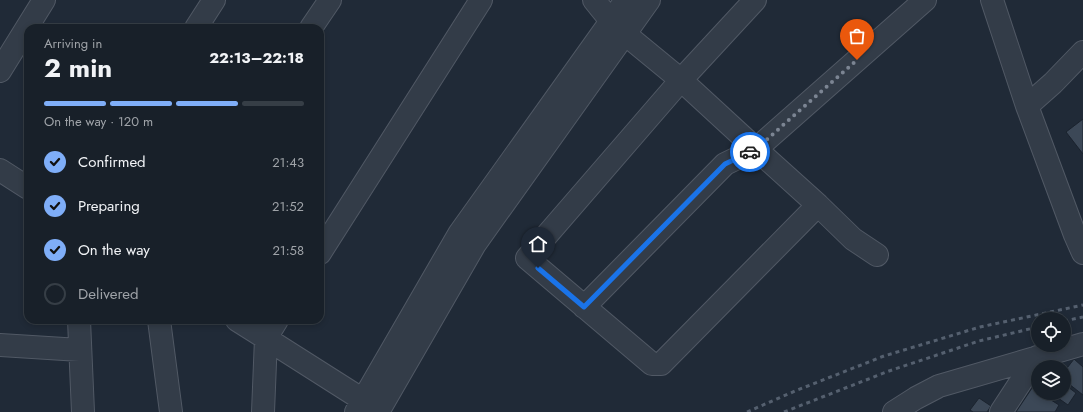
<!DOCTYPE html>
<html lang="en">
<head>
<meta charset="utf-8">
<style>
	:root { --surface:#182029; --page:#212831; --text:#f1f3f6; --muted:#9fa3a8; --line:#363e46; --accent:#7faef8 }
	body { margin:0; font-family:Jost,sans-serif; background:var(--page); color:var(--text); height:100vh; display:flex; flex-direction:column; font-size:15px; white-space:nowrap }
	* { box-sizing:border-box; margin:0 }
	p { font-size:13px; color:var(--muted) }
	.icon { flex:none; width:22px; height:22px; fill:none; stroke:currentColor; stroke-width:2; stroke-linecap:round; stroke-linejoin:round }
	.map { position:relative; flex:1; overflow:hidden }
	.side { position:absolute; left:24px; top:24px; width:300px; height:300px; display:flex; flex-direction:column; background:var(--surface); border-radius:12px; box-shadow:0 2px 6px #0003,0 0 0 1px var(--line) }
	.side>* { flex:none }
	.controls { position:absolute; left:1031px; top:312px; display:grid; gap:8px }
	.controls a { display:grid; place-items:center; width:40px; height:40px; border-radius:50%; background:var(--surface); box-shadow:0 2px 6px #0003,0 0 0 1px var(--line); font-size:20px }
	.pin { position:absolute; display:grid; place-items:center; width:34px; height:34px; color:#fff; margin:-41px -17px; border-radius:50% 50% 50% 0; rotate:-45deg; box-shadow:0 0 4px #0007 }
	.pin .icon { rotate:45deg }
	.courier { position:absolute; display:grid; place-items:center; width:40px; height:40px; margin:-20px; border:3px solid #1a73e8; border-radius:50%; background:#fff; color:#222; box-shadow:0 1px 5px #0007 }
	.headline em { font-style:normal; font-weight:700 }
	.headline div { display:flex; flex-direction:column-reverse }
	.headline { display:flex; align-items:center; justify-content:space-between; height:68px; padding:0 20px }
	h1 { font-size:26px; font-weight:700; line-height:30px }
	.bar { display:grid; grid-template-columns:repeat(4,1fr); gap:6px 4px; align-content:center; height:48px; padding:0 20px }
	.bar i { height:5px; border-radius:3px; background:var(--line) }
	.bar .on { background:var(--accent) }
	.bar p { grid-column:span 4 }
	ol { padding:0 20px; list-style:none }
	li { display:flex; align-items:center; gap:12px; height:44px }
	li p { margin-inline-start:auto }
	li .icon { padding:4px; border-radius:50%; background:var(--accent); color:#111; stroke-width:4 }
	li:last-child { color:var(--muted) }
	li i { width:22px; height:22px; border:2px solid var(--line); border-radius:50% }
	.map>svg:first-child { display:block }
	.building { fill:#3c4857; stroke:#1b232e }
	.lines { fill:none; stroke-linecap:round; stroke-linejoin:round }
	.minor-casing { stroke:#515965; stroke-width:24 }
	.minor { stroke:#333c48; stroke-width:22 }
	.rail { stroke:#55606f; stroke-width:3; stroke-dasharray:4 4; stroke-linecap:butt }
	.done { stroke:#7c8593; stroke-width:4; stroke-dasharray:0 7.2 }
	.route { stroke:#1a73e8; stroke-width:5 }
</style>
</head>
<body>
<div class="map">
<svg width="1083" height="412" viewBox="0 0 1083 412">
	<rect width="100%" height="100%" fill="#202a37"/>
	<path class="building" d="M 1083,119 L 1083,154 L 1066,132 Z
		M 1074,359 L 1083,367 L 1083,395 L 1064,380 L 1064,372 Z
		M 1064,384 L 1076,393 L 1068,405 L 1051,393 L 1064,393 Z
		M 1032,388 L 1038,391 L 1038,393 L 1040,393 L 1059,405 L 1055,412 L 1016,412 Z
		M 979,398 L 991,406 L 987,412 L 973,412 L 970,410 Z"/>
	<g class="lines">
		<defs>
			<path id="minor" d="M 594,0 L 611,21
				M 755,0 L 681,80 L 527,258 L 652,364 L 661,364 L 818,205
				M 992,0 L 1027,106 L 1075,235 L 1083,253
				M 196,28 L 214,0
				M 311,28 L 330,0
				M 625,34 L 681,80 L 756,149 L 818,205 L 853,239 L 877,255
				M 0,71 L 44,0
				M 1027,106 L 1053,83 L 1083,52
				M 0,170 L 28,188
				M 320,253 L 481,0
				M 584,307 L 725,164 L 756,149 L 925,0
				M 79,320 L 83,412
				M 159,320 L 171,412
				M 237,320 L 363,400
				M 0,345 L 80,350
				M 263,412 L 266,338 L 277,320
				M 356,412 L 459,234 L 626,0
				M 378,412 L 475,244 L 649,0
				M 894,412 L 916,398 L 939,386 L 1083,344
				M 1001,412 L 1037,357"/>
		</defs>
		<use href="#minor" class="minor-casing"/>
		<use href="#minor" class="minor"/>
		<path class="rail" d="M 1064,321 L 1083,317
			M 747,412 L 795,391 L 884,356 L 980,327 L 1083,305
			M 784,412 L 889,371 L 979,341 L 1038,327"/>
	</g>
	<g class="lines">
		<path class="done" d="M 750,152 L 756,149 L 857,60"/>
		<path class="route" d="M 538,268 L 584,307 L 725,164 L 750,152"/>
	</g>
</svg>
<div class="controls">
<a><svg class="icon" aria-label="locate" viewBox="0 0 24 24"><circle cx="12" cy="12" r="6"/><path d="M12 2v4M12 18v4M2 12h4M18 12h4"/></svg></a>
<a><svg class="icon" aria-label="layers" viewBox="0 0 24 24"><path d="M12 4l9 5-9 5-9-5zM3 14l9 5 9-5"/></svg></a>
</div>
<div class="pin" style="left:857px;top:60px;background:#ea580c"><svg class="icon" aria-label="bag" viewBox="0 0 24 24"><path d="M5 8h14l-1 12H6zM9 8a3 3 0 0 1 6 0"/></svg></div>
<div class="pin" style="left:538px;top:268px;background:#1f2937"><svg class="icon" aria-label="home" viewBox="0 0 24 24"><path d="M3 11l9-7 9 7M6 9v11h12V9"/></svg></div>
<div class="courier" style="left:750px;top:152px"><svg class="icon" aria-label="car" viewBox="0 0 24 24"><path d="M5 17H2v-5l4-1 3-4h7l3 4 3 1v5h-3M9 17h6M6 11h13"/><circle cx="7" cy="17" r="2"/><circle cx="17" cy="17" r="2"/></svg></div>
<section class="side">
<div class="headline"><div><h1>2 min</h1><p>Arriving in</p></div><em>22:13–22:18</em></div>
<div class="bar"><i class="on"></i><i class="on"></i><i class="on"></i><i></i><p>On the way · 120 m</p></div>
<ol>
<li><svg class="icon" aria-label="check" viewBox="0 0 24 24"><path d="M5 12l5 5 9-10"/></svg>Confirmed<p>21:43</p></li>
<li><svg class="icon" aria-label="check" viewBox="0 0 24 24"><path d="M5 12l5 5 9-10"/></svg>Preparing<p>21:52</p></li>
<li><svg class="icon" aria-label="check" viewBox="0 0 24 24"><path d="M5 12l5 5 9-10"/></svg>On the way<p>21:58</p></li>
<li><i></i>Delivered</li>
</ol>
</section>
</div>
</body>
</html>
